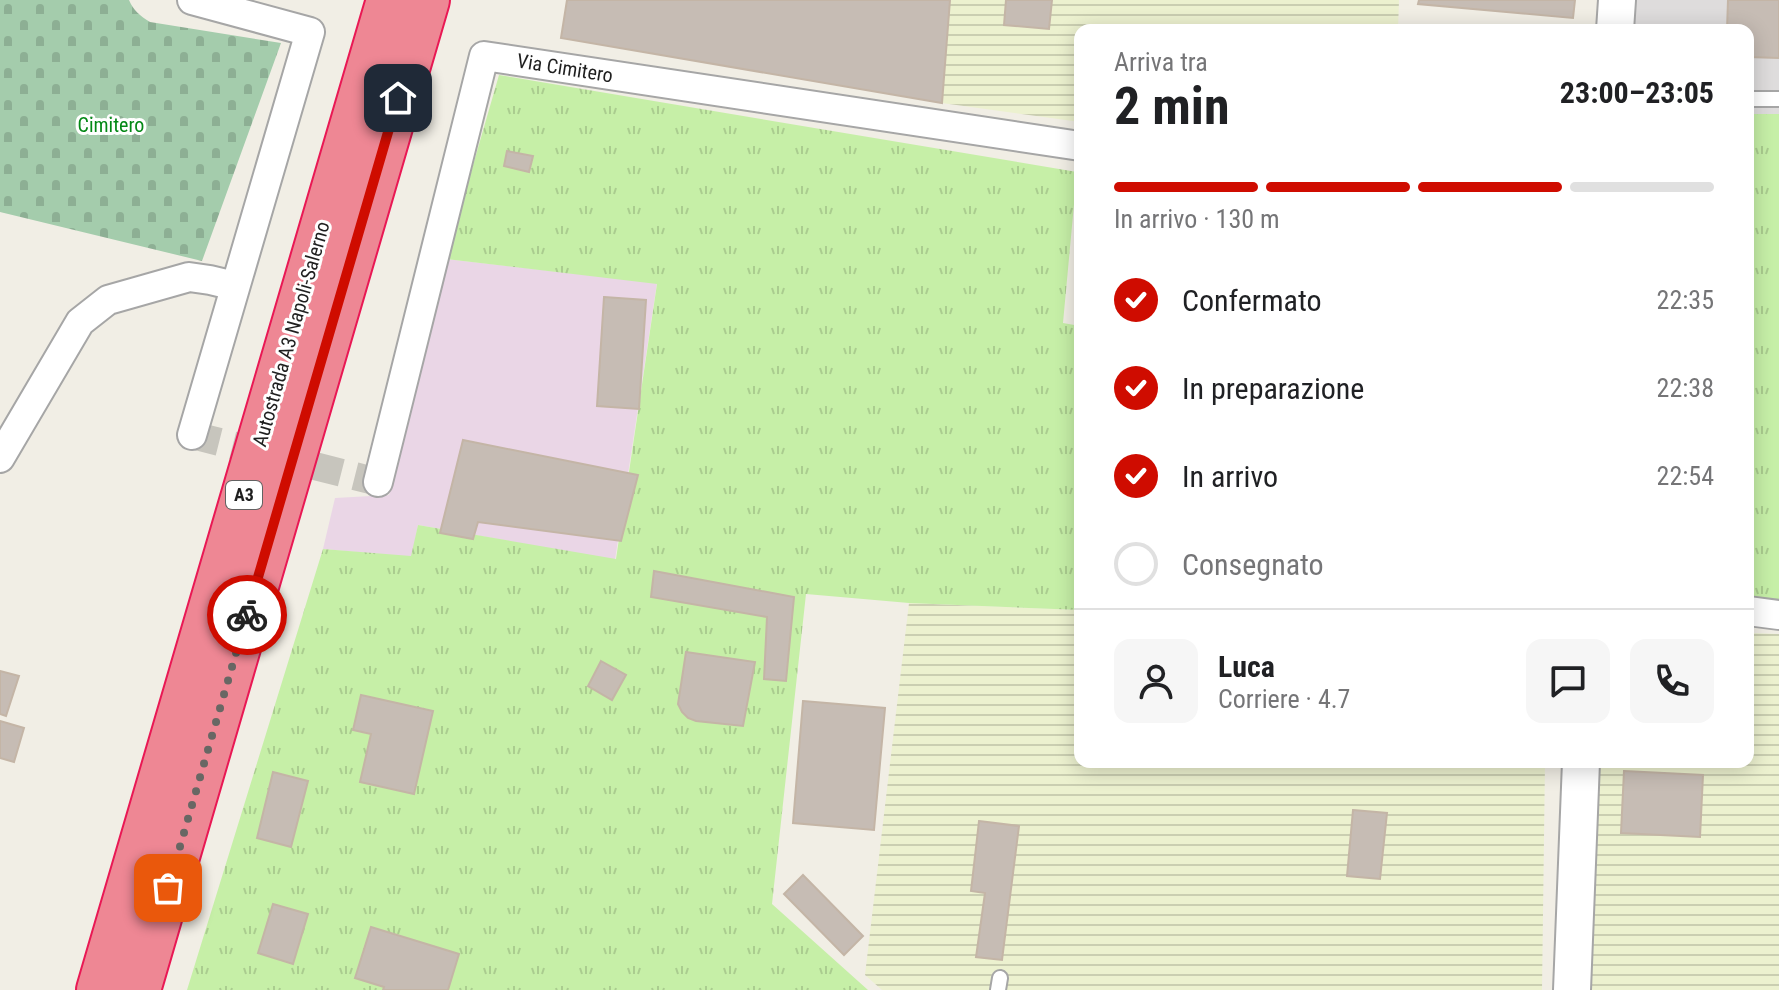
<!DOCTYPE html>
<html lang="it">
<head>
<meta charset="utf-8">
<style>
	:root { --surface:#fff; --page:#f6f6f6; --text:#202124; --muted:#757577; --line:#e0e0e0; --accent:#cf0c00 }
	body { margin:0; font-family:"Roboto Condensed",sans-serif; background:var(--page); color:var(--text); height:100vh; display:flex; flex-direction:column; font-size:30px; white-space:nowrap }
	* { box-sizing:border-box; margin:0 }
	p { font-size:26px; color:var(--muted) }
	.icon { flex:none; width:44px; height:44px; fill:none; stroke:currentColor; stroke-width:2; stroke-linecap:round; stroke-linejoin:round }
	.map { position:relative; flex:1; overflow:hidden }
	.details { position:absolute; left:1074px; top:24px; width:680px; height:744px; display:flex; flex-direction:column; background:var(--surface); border-radius:16px; box-shadow:0 4px 20px #0003 }
	.details>* { flex:none }
	.pin { position:absolute; display:grid; place-items:center; width:68px; height:68px; color:#fff; margin:-34px; border-radius:16px; box-shadow:0 4px 12px #0006 }
	.courier { position:absolute; display:grid; place-items:center; width:80px; height:80px; margin:-40px; border:6px solid #cf0c00; border-radius:50%; background:#fff; color:#222; box-shadow:0 2px 10px #0007 }
	.overview em { font-style:normal; font-weight:700 }
	.overview div { display:flex; flex-direction:column-reverse }
	.overview { display:flex; align-items:center; justify-content:space-between; height:136px; padding:0 40px }
	h1 { font-size:52px; font-weight:700; line-height:60px }
	.bar { display:grid; grid-template-columns:repeat(4,1fr); gap:12px 8px; align-content:center; height:96px; padding:0 40px }
	.bar i { height:10px; border-radius:6px; background:var(--line) }
	.bar .active { background:var(--accent) }
	.bar p { grid-column:span 4 }
	.line { display:flex; align-items:center; gap:20px; padding:0 40px; border-top:2px solid var(--line) }
	.line div { flex:1 }
	.round { display:grid; place-items:center; flex:none; width:84px; height:84px; border-radius:16px; background:var(--page) }
	ol { padding:0 40px; list-style:none }
	li { display:flex; align-items:center; gap:24px; height:88px }
	li p { margin-inline-start:auto }
	li .icon { padding:8px; border-radius:50%; background:var(--accent); color:#fff; stroke-width:4 }
	li:last-child { color:var(--muted) }
	li i { width:44px; height:44px; border:4px solid var(--line); border-radius:50% }
	.map>svg:first-child { display:block }
	.residential { fill:#dedcdc }
	.industrial { fill:#ead6e6 }
	.farmland { fill:url(#farmland-rules) }
	.grass { fill:url(#grass-tufts) }
	.cemetery { fill:url(#cemetery-stones) }
	.building { fill:#c6bcb4; stroke:#c4b5a6; stroke-width:2 }
	.lines { fill:none; stroke-linecap:round; stroke-linejoin:round }
	.minor-tunnel { stroke:#c7c5bd; stroke-width:28; stroke-dasharray:28 14; stroke-linecap:butt }
	.service-casing { stroke:#a6a6a6; stroke-width:18 }
	.minor-casing { stroke:#a6a6a6; stroke-width:32 }
	.tertiary-casing { stroke:#a6a6a6; stroke-width:40 }
	.motorway-casing { stroke:#e91854; stroke-width:48 }
	.service { stroke:#fff; stroke-width:14 }
	.minor { stroke:#fff; stroke-width:28 }
	.tertiary { stroke:#fff; stroke-width:36 }
	.motorway { stroke:#ee8794; stroke-width:44 }
	.done { stroke:#686764; stroke-width:8; stroke-dasharray:0 14.4 }
	.route { stroke:#cf0c00; stroke-width:10 }
	.labels { text-anchor:middle; stroke-width:6; stroke-linejoin:round; paint-order:stroke }
	.shield { fill:#fff; stroke:#626262; stroke-width:2 }
	.shield-label { font-size:18px; font-weight:bold; fill:#1f1f1f }
	.street-label { font-size:20px; fill:#1f1f1f; stroke:#fff }
	.park-label { font-size:20px; fill:#038815; stroke:#fff }
</style>
</head>
<body>
<div class="map">
<svg width="1779" height="990" viewBox="0 0 1779 990">
	<defs>
		<pattern id="farmland-rules" width="6" height="5" patternUnits="userSpaceOnUse" patternTransform="scale(2)"><rect width="6" height="5" fill="#ecf1cf"/><path d="M0 2.5h6" fill="none" stroke="#caceb1"/></pattern>
		<pattern id="grass-tufts" width="24" height="20" patternUnits="userSpaceOnUse" patternTransform="scale(2)"><rect width="24" height="20" fill="#c6efa7"/><path d="M3 7l-1-3M5 7V3M7 7l1-3M15 17l-1-3M17 17v-4M19 17l1-3" fill="none" stroke="#aacc8f"/></pattern>
		<pattern id="cemetery-stones" width="16" height="16" patternUnits="userSpaceOnUse" patternTransform="scale(2)"><rect width="16" height="16" fill="#a4ccac"/><path d="M2 7V4a2 2 0 0 1 4 0v3zM10 15v-3a2 2 0 0 1 4 0v3z" fill="#8daf94"/></pattern>
	</defs>
	<rect width="100%" height="100%" fill="#f1eee5"/>
	<path class="residential" d="M 1632,0 L 1779,0 L 1779,114 L 1748,114 L 1748,30 L 1630,30 Z"/>
	<path class="industrial" d="M 446,259 L 657,283 L 615,560 L 418,525 L 412,557 L 323,549 L 335,498 L 389,495 Z"/>
	<path class="farmland" d="M 950,0 L 1399,0 L 1398,30 L 1080,30 L 1080,122 L 942,103 Z
		M 909,603 L 1080,610 L 1080,762 L 1545,762 L 1542,990 L 882,990 L 865,975 Z
		M 1748,633 L 1779,634 L 1779,990 L 1580,990 L 1595,762 L 1748,762 Z"/>
	<path class="grass" d="M 499,75 L 1077,172 L 1063,323 L 1080,326 L 1080,610 L 909,603 L 806,594 L 772,904 L 868,990 L 187,990 L 323,549 L 411,556 L 418,525 L 616,559 L 657,284 L 446,259 Z
		M 1748,114 L 1779,114 L 1779,603 L 1748,598 Z"/>
	<path class="cemetery" d="M 0,0 L 129,0 C 133,10 140,16 150,22 L 281,43 L 202,261 L 0,212 Z"/>
	<path class="building" d="M 567,0 L 950,0 L 942,103 L 561,38 Z
		M 1006,0 L 1052,0 L 1049,29 L 1004,25 Z
		M 1419,0 L 1575,0 L 1573,18 L 1418,4 Z
		M 1728,0 L 1779,0 L 1779,58 L 1748,57 L 1748,30 L 1727,30 Z
		M 507,151 L 533,156 L 529,172 L 504,166 Z
		M 604,297 L 646,300 L 639,409 L 597,406 Z
		M 463,440 L 638,475 L 621,541 L 478,522 L 473,539 L 440,533 Z
		M 654,571 L 794,597 L 786,681 L 764,679 L 767,617 L 651,597 Z
		M 686,652 L 755,662 L 743,726 L 696,721 L 688,718 L 682,712 L 678,704 Z
		M 601,661 L 626,675 L 612,700 L 588,686 Z
		M 0,671 L 19,676 L 6,716 L 0,714 Z
		M 361,695 L 433,711 L 414,794 L 360,782 L 371,734 L 353,730 Z
		M 803,701 L 885,708 L 874,830 L 793,823 Z
		M 0,721 L 24,728 L 14,762 L 0,758 Z
		M 1624,771 L 1703,775 L 1700,837 L 1621,833 Z
		M 273,772 L 308,781 L 291,847 L 257,838 Z
		M 1353,810 L 1387,813 L 1380,879 L 1347,876 Z
		M 979,821 L 1019,826 L 1002,960 L 976,957 L 985,893 L 971,891 Z
		M 803,875 L 863,936 L 844,955 L 784,894 Z
		M 273,904 L 308,914 L 293,964 L 258,953 Z
		M 371,927 L 459,954 L 448,990 L 383,990 L 384,987 L 355,978 Z"/>
	<g class="lines">
		<path class="minor-tunnel" d="M 192,435 L 378,482"/>
		<defs>
			<path id="service" d="M 1748,99 L 1779,99
				M 998,990 L 1000,978"/>
			<path id="minor" d="M 192,435 L 310,32 L 192,0
				M 0,458 L 80,322 L 108,300 L 189,277 L 210,280 L 235,286
				M 378,482 L 484,56 L 1080,146
				M 1748,611 L 1779,615"/>
			<path id="tertiary" d="M 1615,30 L 1617,0
				M 1572,990 L 1581,762"/>
			<path id="motorway" d="M 99,990 L 389,0
				M 138,990 L 427,0"/>
		</defs>
		<use href="#service" class="service-casing"/>
		<use href="#minor" class="minor-casing"/>
		<use href="#tertiary" class="tertiary-casing"/>
		<use href="#motorway" class="motorway-casing"/>
		<use href="#service" class="service"/>
		<use href="#minor" class="minor"/>
		<use href="#tertiary" class="tertiary"/>
		<use href="#motorway" class="motorway"/>
	</g>
	<g class="lines">
		<path class="done" d="M 168,888 L 247,615"/>
		<path class="route" d="M 247,615 L 398,98"/>
	</g>
	<g class="labels">
		<rect class="shield" x="226" y="481" width="36" height="28" rx="6"/>
		<g class="shield-label">
			<text x="244" y="501">A3</text>
		</g>
		<g class="street-label">
			<text transform="translate(565 68) rotate(9)" y="7">Via Cimitero</text>
			<text transform="translate(291 334) rotate(-74)" y="7">Autostrada A3 Napoli-Salerno</text>
		</g>
		<g class="park-label">
			<text x="111" y="132">Cimitero</text>
		</g>
	</g>
</svg>
<div class="pin" style="left:168px;top:888px;background:#ea580c"><svg class="icon" aria-label="bag" viewBox="0 0 24 24"><path d="M5 8h14l-1 12H6zM9 8a3 3 0 0 1 6 0"/></svg></div>
<div class="pin" style="left:398px;top:98px;background:#1f2937"><svg class="icon" aria-label="home" viewBox="0 0 24 24"><path d="M3 11l9-7 9 7M6 9v11h12V9"/></svg></div>
<div class="courier" style="left:247px;top:615px"><svg class="icon" aria-label="bike" viewBox="0 0 24 24"><circle cx="6" cy="16" r="4"/><circle cx="18" cy="16" r="4"/><path d="M6 16l4-8h5l3 8M10 8l3 8H6M13 5h3"/></svg></div>
<section class="details">
<div class="overview"><div><h1>2 min</h1><p>Arriva tra</p></div><em>23:00–23:05</em></div>
<div class="bar"><i class="active"></i><i class="active"></i><i class="active"></i><i></i><p>In arrivo · 130 m</p></div>
<ol>
<li><svg class="icon" aria-label="check" viewBox="0 0 24 24"><path d="M5 12l5 5 9-10"/></svg>Confermato<p>22:35</p></li>
<li><svg class="icon" aria-label="check" viewBox="0 0 24 24"><path d="M5 12l5 5 9-10"/></svg>In preparazione<p>22:38</p></li>
<li><svg class="icon" aria-label="check" viewBox="0 0 24 24"><path d="M5 12l5 5 9-10"/></svg>In arrivo<p>22:54</p></li>
<li><i></i>Consegnato</li>
</ol>
<div class="line" style="height:144px"><a class="round"><svg class="icon" aria-label="person" viewBox="0 0 24 24"><circle cx="12" cy="8" r="4"/><path d="M4 21q1-7 8-7t8 7"/></svg></a><div><b>Luca</b><p>Corriere · 4.7</p></div><a class="round"><svg class="icon" aria-label="chat" viewBox="0 0 24 24"><path d="M4 5h16v11H9l-5 4z"/></svg></a><a class="round"><svg class="icon" aria-label="phone" viewBox="0 0 24 24"><path d="M5 4h4l2 5-3 2q2 4 5 5l2-3 5 2v4C11 20 4 13 5 4z"/></svg></a></div>
</section>
</div>
</body>
</html>
